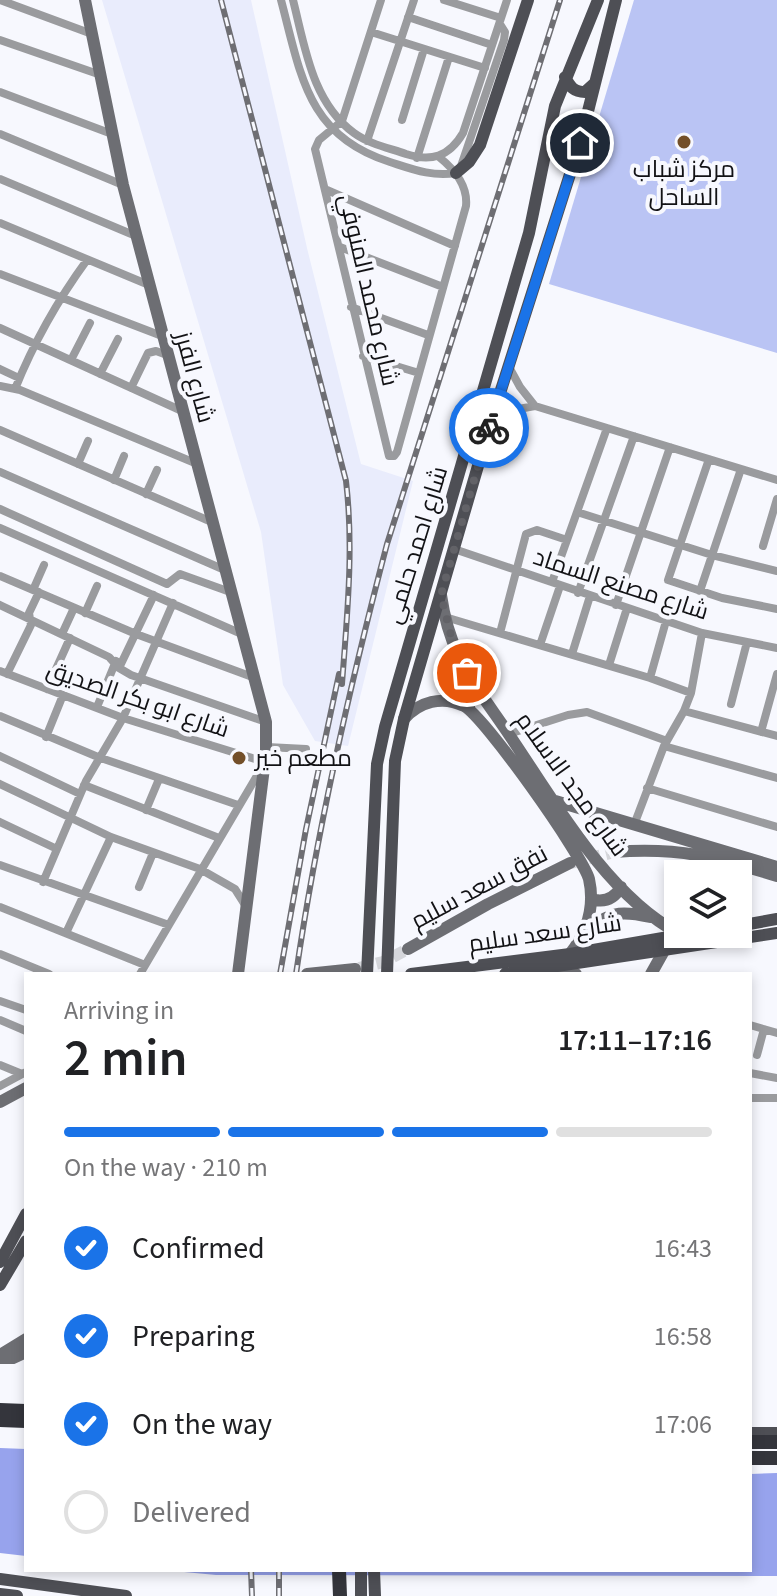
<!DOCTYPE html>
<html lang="en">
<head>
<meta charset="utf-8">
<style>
	:root { --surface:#fff; --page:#f6f6f6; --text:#202124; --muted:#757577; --line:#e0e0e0; --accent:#1a73e8 }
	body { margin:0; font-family:"Source Sans 3",Cairo,sans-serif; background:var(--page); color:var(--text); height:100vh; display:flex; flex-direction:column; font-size:30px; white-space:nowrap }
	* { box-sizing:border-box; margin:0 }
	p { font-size:26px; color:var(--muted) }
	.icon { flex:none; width:44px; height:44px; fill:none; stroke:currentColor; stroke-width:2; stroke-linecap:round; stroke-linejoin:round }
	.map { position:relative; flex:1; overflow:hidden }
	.sheet { position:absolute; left:24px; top:972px; width:728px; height:600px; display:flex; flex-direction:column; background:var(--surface); border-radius:0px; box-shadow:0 4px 12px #0003 }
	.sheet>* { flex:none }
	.fabs { position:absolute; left:664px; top:860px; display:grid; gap:16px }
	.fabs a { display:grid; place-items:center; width:88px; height:88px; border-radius:0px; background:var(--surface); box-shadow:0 4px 12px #0003; font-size:40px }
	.pin { position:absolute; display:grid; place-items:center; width:68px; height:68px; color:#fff; margin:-34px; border:4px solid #fff; border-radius:50%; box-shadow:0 2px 8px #0007 }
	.courier { position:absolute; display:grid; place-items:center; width:80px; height:80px; margin:-40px; border:6px solid #1a73e8; border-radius:50%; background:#fff; color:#222; box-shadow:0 2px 10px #0007 }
	.headline em { font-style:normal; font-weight:600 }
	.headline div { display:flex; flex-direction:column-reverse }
	.headline { display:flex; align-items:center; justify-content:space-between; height:136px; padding:0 40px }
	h1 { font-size:52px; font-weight:600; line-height:60px }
	.bar { display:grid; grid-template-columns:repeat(4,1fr); gap:12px 8px; align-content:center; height:96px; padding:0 40px }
	.bar i { height:10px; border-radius:6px; background:var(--line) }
	.bar .on { background:var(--accent) }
	.bar p { grid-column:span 4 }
	ol { padding:0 40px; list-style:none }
	li { display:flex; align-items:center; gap:24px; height:88px }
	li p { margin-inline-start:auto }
	li .icon { padding:8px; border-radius:50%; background:var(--accent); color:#fff; stroke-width:4 }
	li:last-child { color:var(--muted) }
	li i { width:44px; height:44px; border:4px solid var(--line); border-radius:50% }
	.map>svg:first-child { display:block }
	.built { fill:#e9ecfc }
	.green { fill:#bac4f4 }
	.water { fill:#97a3ed }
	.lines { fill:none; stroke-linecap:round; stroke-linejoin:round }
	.secondary-tunnel { stroke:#d5d6db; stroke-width:12; stroke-dasharray:12 6; stroke-linecap:butt }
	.street { stroke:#9a9b9e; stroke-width:8 }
	.secondary { stroke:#6d6e73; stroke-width:12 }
	.primary { stroke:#4e4f55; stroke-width:12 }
	.highway { stroke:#34353c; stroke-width:14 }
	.rail-casing { stroke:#6e6e73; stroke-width:6 }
	.rail { stroke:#f7f8fe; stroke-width:3; stroke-dasharray:9; stroke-linecap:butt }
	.done { stroke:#626267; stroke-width:8; stroke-dasharray:0 14.4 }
	.route { stroke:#1a73e8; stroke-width:10 }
	.poi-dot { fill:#734f29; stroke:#f7f8fe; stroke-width:3 }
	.labels { text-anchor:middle; stroke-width:8; stroke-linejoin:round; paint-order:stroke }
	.poi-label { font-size:24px; fill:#121215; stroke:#f7f8fe }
	.street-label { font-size:24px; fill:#121215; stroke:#f7f8fe }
</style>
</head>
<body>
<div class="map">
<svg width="777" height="1596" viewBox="0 0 777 1596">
	<rect width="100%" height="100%" fill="#f7f8fe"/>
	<path class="built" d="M 102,0 L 251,0 L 307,248 L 361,464 L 413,481 L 348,746 L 315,741 L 283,685 L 261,532 Z"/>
	<path class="green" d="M 634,0 L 777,0 L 777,353 L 549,284 Z"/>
	<path class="water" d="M 0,1448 L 26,1449 L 26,1556 L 0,1553 Z
		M 777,1473 L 777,1576 L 216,1575 L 163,1570 L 750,1570 L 750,1474 Z"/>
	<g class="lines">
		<path class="secondary-tunnel" d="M 571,863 L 614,852
			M 359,968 L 383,962 L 408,949"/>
		<path class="street" d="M 0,0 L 92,34
			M 281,0 C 301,75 307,136 390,162 C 412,169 432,177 456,173
			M 293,0 C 305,47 312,102 354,133 C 369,144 389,148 406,154 C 431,162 449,157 463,133 L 507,0
			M 381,0 L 342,121 L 319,140 L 315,149 L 389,456 L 394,456 L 397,452 L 466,206 C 468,186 454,169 439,157
			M 444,0 L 501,18
			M 408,17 L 492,45
			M 371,32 L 485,68
			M 0,40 L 98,74
			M 0,92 L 112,134
			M 402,120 L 424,49
			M 0,134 L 123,185
			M 367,141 L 414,0
			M 417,158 L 449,57
			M 461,166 L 504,40 L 505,32 L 500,24
			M 0,179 L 136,236
			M 327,190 L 455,246
			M 0,223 L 149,285
			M 340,247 L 443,287
			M 0,274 L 162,336
			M 351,307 L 428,335
			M 0,328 L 182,411
			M 363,356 L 419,373
			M 71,360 L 90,323
			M 509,367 L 520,387 L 535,406
			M 0,369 L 19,378
			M 100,374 L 118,339
			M 0,386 L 20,390 L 195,463
			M 131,388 L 148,353 L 156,351 L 167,355
			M 15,389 C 34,342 57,301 87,260
			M 492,418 L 513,410 L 535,406 L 777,480
			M 0,430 L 214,523
			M 709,459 L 668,580 L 722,598 L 777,609
			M 78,464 L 88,441
			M 0,472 L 227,571
			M 114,480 L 124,456
			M 146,494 L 157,470
			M 0,509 L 167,584 L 180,574 L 233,593
			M 577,512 L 712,555 L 777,571
			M 0,528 L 244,635
			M 763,546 L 777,499
			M 454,549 L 702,633 L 777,648
			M 0,576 L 136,634 L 255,678
			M 552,582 L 607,428
			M 33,590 L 44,565
			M 700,591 L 741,469
			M 578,593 L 634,436
			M 0,605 L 109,657 L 119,668 L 131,675 L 266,722
			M 616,605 L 670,447
			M 85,613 L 97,586
			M 445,617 L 650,678 L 691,693
			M 500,633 L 526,534 L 537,530 L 567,540
			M 62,634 L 74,608
			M 540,645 L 560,586
			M 572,654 L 590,596
			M 609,665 L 627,608
			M 119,668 L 154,595
			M 0,671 L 123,718 L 265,762 L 140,974
			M 7,674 L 31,625 L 29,613 L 39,592
			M 650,678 L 666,621
			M 47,689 L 70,638
			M 731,704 L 747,642
			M 97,707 L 116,661
			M 684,711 L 777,736
			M 0,716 L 98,757 L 238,805
			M 761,732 L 777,674
			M 509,734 L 568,715 L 587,712 L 667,741
			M 46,737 L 63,695
			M 664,746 L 777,778
			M 267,747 L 306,749
			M 0,756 L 80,794
			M 0,784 L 111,837 L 200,869 L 235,889 L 247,908
			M 84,785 L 219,838
			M 647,788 L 777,827
			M 146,810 L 159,779
			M 0,822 L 57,849
			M 634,825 L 664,746 L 684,711 L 691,693 L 702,633
			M 0,865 L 169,925
			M 43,882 L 86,781 L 123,718 L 173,603
			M 139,887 L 153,853
			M 0,907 L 145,965
			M 66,933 L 111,837
			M 0,954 L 49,974
			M 0,1001 L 26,1010
			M 0,1020 L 26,1031
			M 750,1025 L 777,1033
			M 757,1055 L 764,1029
			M 0,1065 L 22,1074
			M 750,1073 L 777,1078
			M 0,1086 L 26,1072
			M 750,1098 L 777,1098"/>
		<path class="secondary" d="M 85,0 L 123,185 L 266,722 L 266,752 L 238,974
			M 441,595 C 444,616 449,635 458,654 C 471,683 492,709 510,736 C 554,801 607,895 678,933
			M 467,673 L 454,672 L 450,682 L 469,706
			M 404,719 C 419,702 442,695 464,706 C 484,716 583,856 589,879 C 595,906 587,932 570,954
			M 552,800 L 777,867
			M 614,852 C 679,847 716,857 777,876
			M 591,899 C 604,903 614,899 621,887
			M 584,933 C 609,912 619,910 650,917
			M 408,949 L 488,904 L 570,863
			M 556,966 L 576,974
			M 307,974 L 355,969
			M 651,974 L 665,949
			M 0,1102 L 26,1088
			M 0,1355 L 26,1339
			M 0,1358 L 13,1358 L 26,1352"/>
		<path class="primary" d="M 565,77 C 570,87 574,92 585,92 L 595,83
			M 547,146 L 566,135 L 580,143
			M 456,173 L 469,162 L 480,145 L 528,0
			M 738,926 L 777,919
			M 367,974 L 377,764 L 385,727 L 529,233 L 555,106 L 598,0
			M 387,974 L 395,761 L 404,719 L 492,418 L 580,143 L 616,0
			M 411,974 L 570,954 L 686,934
			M 505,974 L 777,933
			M 0,1262 L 26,1214
			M 0,1285 L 26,1241
			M 750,1433 L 777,1433
			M 361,1570 L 361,1596
			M 374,1570 L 375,1596
			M 0,1579 L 126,1596
			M 0,1594 L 17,1596"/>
		<path class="highway" d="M 0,1410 L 26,1411
			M 0,1420 L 26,1421
			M 750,1442 L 777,1442
			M 750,1458 L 777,1458
			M 339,1570 L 340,1596"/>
		<defs>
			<path id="rail" d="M 221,0 L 346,481 C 354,549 347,616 342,684
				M 280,974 L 306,829 L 339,674
				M 296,974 C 317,830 350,685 387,544 L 560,0
				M 251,1570 L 252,1596
				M 279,1570 L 279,1596"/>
		</defs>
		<use href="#rail" class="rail-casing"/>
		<use href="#rail" class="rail"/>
	</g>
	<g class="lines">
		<path class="done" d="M 467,673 L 452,640 L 441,595 L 489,428"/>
		<path class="route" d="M 489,428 L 580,143"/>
	</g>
	<g class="poi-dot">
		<circle cx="684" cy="142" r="8"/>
		<circle cx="239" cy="758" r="8"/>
	</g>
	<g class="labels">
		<g class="poi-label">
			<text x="684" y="177">مركز شباب<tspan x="684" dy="28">الساحل</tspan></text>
			<text x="255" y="766" text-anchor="start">مطعم خير</text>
		</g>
		<g class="street-label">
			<text transform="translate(369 290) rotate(77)" y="8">شارع محمد المنوفي</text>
			<text transform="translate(195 377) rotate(75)" y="8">شارع الفرز</text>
			<text transform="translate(416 545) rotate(-73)" y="8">شارع احمد حلمي</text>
			<text transform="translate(621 584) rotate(18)" y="8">شارع مصنع السماد</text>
			<text transform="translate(138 699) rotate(19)" y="8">شارع ابو بكر الصديق</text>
			<text transform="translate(572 784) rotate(54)" y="8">شارع مجد الاسلام</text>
			<text transform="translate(479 887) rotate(-28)" y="8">نفق سعد سليم</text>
			<text transform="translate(545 933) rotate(-8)" y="8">شارع سعد سليم</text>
		</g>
	</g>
</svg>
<div class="fabs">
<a><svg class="icon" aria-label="layers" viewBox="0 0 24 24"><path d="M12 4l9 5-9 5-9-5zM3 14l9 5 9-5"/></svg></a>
</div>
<div class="pin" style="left:467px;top:673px;background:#ea580c"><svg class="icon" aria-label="bag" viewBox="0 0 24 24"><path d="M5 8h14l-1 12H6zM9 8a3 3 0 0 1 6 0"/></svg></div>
<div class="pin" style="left:580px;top:143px;background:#1f2937"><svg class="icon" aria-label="home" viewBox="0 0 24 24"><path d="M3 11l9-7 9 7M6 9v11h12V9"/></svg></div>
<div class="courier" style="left:489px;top:428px"><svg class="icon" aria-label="bike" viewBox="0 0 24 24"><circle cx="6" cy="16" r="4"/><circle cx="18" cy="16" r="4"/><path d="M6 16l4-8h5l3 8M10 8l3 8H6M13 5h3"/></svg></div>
<section class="sheet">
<div class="headline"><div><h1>2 min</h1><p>Arriving in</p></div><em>17:11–17:16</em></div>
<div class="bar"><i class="on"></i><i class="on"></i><i class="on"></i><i></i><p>On the way · 210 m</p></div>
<ol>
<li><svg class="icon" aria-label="check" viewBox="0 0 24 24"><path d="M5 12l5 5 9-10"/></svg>Confirmed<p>16:43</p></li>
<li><svg class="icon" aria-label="check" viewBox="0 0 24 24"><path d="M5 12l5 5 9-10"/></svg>Preparing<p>16:58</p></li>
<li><svg class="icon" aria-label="check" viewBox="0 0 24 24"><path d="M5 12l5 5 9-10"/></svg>On the way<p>17:06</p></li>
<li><i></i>Delivered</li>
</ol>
</section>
</div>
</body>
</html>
